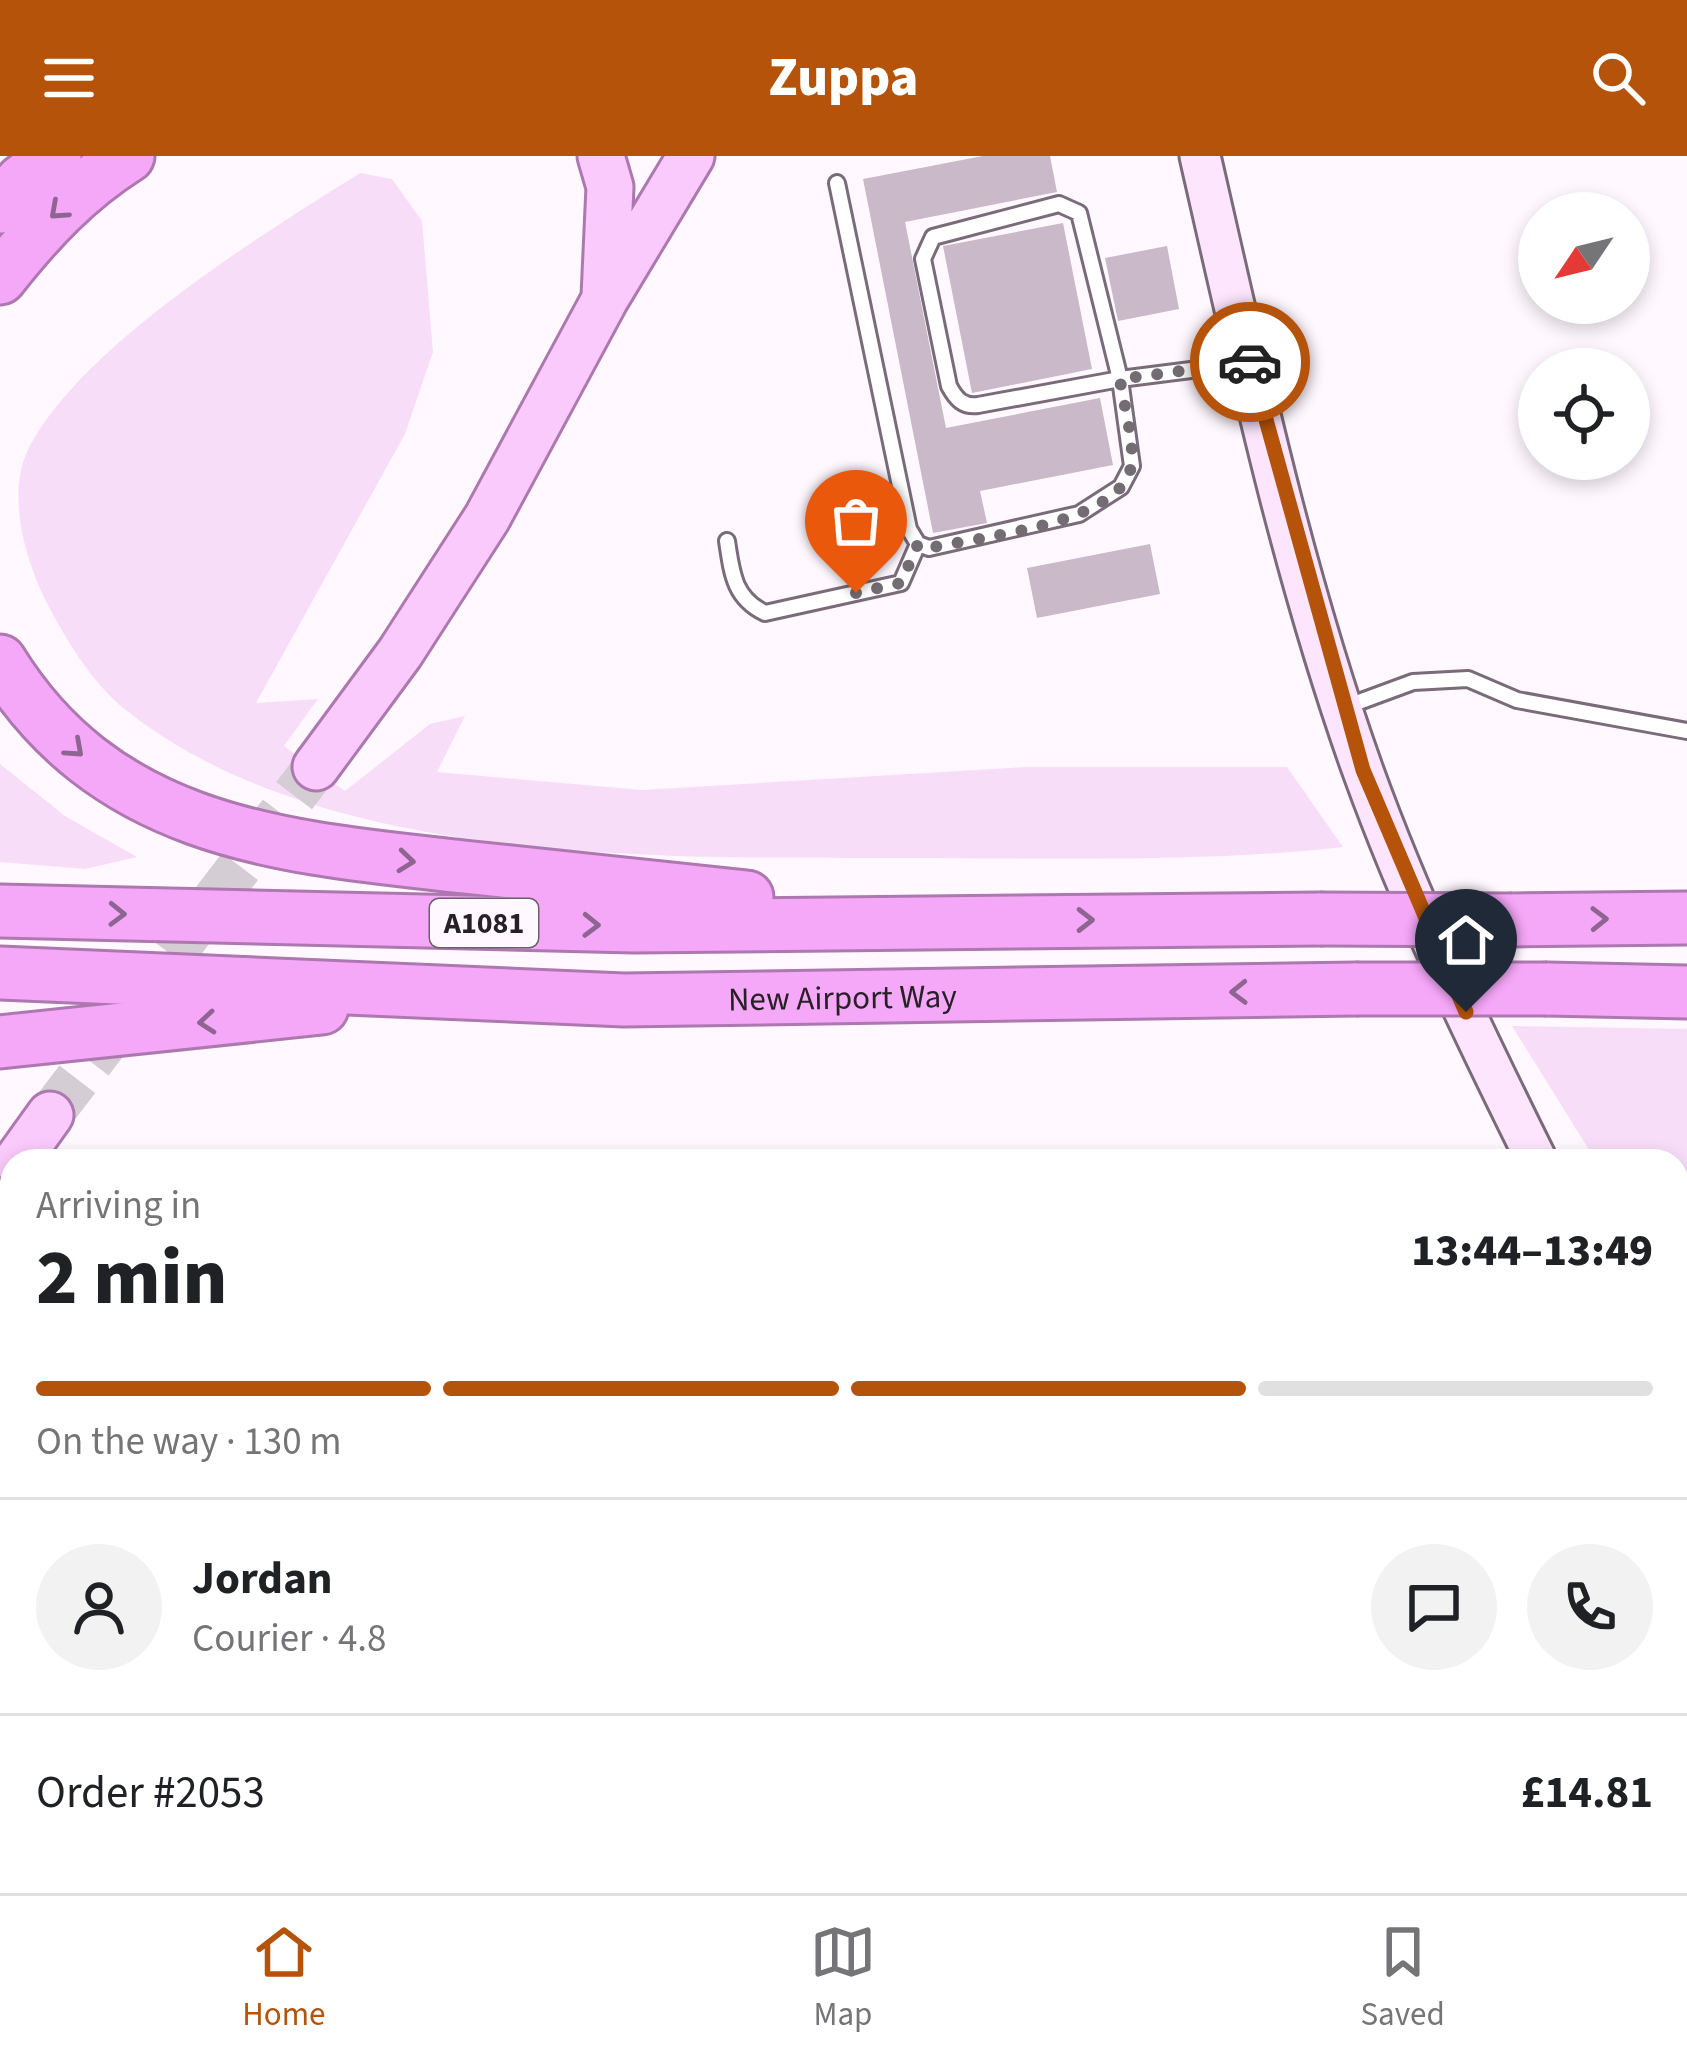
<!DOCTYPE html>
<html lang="en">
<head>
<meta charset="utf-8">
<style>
	:root { --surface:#fff; --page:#f2f2f2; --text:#202124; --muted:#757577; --line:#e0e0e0; --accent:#b45309 }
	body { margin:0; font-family:"Source Sans 3",sans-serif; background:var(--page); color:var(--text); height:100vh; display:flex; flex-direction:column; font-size:45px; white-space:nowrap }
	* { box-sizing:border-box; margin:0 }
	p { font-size:39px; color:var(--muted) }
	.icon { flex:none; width:66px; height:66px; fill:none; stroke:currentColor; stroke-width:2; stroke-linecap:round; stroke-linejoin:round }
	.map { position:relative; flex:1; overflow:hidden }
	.drawer { position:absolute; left:0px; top:993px; width:1689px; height:744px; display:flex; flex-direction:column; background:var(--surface); border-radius:36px 36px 0 0; box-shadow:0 6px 18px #0003 }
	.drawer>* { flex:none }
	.needle { width:78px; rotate:235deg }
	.buttons { position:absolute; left:1518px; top:36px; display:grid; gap:24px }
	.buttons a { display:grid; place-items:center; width:132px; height:132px; border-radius:50%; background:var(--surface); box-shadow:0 6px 18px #0003; font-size:60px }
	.pin { position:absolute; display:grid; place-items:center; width:102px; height:102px; color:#fff; margin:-123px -51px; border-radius:50% 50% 50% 0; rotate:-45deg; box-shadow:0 0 12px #0007 }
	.pin .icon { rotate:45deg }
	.courier { position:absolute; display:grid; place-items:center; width:120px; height:120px; margin:-60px; border:9px solid #b45309; border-radius:50%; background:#fff; color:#222; box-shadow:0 3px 15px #0007 }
	.headline em { font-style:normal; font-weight:800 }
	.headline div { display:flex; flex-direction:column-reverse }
	.headline { display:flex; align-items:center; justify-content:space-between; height:204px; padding:0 36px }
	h1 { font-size:78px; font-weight:800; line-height:90px }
	.bar { display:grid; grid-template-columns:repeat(4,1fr); gap:18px 12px; align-content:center; height:144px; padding:0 36px }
	.bar i { height:15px; border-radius:9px; background:var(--line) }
	.bar .active { background:var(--accent) }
	.bar p { grid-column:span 4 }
	.line { display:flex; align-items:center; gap:30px; padding:0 36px; border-top:3px solid var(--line) }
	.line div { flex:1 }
	.round { display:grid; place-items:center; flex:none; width:126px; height:126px; border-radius:63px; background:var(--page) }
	header { display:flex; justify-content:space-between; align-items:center; height:156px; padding:0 36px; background:var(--accent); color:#fff; font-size:54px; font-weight:800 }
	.tab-bar { display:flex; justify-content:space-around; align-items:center; height:168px; border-top:3px solid var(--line); background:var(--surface); font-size:33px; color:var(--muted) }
	.tab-bar a { display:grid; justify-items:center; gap:6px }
	.tab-bar .active { color:var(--accent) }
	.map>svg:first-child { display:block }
	.green { fill:#f8ddf8 }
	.building { fill:#c9b9c9 }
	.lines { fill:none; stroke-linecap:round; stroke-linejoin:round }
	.primary-tunnel { stroke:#d4cdd4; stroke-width:45; stroke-dasharray:45 22; stroke-linecap:butt }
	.lane-casing { stroke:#796b79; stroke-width:20 }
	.secondary-casing { stroke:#796b79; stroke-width:45 }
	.primary-casing { stroke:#ad78af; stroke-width:51 }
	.highway-casing { stroke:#ad78af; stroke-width:57 }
	.lane { stroke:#fff; stroke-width:14 }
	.secondary { stroke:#fce5fd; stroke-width:39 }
	.primary { stroke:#f9cafb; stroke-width:45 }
	.highway { stroke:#f5a7f8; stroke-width:51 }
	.highway-bridge-casing { stroke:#ad78af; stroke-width:57; stroke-linecap:butt }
	.highway-bridge { stroke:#f5a7f8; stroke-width:51 }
	.oneway { stroke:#8e6490 }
	.done { stroke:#736c73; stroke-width:12; stroke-dasharray:0 21.6 }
	.route { stroke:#b45309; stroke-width:15 }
	.labels { text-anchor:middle; stroke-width:9; stroke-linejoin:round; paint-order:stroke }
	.shield { fill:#fff8ff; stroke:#686268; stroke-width:3 }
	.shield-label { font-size:30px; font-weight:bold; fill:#272127 }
	.street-label { font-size:33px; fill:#272127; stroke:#fff8ff }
</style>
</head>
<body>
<header><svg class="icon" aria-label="menu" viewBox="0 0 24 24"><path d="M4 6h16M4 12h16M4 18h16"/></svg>Zuppa<svg class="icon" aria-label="search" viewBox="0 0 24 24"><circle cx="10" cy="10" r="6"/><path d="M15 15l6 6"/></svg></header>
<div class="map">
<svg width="1687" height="1737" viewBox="0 0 1687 1737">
	<rect width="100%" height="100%" fill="#fff8ff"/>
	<path class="green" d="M 360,17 L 392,23 L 422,65 L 433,196 L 405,278 L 256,547 L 318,543 L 284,590 L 345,635 L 430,568 L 465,560 L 437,616 L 642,634 L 1027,611 L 1287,611 L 1343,691 C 1201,707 1059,702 917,702 C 671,701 323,714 122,551 C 91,525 65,482 47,447 C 26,407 6,338 28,294 C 79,191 263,78 360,17 Z
		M 0,608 L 65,660 L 137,701 L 85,713 L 0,706 Z
		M 1512,870 L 1687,873 L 1687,1026 L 1677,1029 L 1677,1005 L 1596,1005 Z"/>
	<path class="building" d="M 983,0 L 1050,0 L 1057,36 L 905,66 L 946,272 L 1100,242 L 1113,309 L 980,335 L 987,367 L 933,377 L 863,23 Z
		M 1063,67 L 1092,213 L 972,237 L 943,90 Z
		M 1167,90 L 1179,153 L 1118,165 L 1105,102 Z
		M 1150,388 L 1160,438 L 1037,462 L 1027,412 Z"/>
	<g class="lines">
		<path class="primary-tunnel" d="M 50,959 L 316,611"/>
		<defs>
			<path id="lane" d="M 837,27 L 909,373 L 918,388 L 929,392 L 1079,358 L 1121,331 L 1132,310 L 1120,223 L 1079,57 L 1059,48 L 933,81 L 923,103 L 949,230 C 956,243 963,251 978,249 L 1120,223 L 1246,207
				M 727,385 C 732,418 734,442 765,457 L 901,427 L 918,388
				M 1348,550 L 1413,526 L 1468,523 L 1517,544 L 1687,575"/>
			<path id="secondary" d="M 1200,0 C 1247,205 1292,417 1363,615 C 1411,748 1474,878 1537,1005
				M 1677,1303 L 1687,1328"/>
			<path id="primary" d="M 601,0 L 610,31 L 605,140
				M 316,611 L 400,497 L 487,362 L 605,143 L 691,0
				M 17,1005 L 50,959"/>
			<g id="highway">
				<path d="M 0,51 L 22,25 L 55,0"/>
				<path d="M 0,122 C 38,74 76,33 128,0"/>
				<path d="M 0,505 C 107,678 282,691 464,711 C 559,721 653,731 747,741"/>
				<path d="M 0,755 L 634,770 L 1320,763"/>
				<path d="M 1512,764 L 1687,762"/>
				<path id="s1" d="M 0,817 L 624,844 L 1356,833"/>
				<path d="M 1547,833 L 1687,836"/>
				<path d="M 0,886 L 322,852"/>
			</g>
		</defs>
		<use href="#lane" class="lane-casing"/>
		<use href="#secondary" class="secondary-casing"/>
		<use href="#primary" class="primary-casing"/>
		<use href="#highway" class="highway-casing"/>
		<use href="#lane" class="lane"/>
		<use href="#secondary" class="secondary"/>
		<use href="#primary" class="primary"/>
		<use href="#highway" class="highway"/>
		<defs>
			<path id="highway-bridge" d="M 1320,763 L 1512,764
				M 1356,833 L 1547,833"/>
		</defs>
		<use href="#highway-bridge" class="highway-bridge-casing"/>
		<use href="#highway-bridge" class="highway-bridge"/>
	</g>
	<defs><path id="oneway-chevron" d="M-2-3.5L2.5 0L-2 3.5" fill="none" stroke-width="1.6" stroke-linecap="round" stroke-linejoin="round" transform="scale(3)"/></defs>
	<g class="oneway">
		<use href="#oneway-chevron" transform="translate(58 55) rotate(138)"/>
		<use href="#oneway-chevron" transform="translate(75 593) rotate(42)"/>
		<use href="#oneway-chevron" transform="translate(406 705) rotate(6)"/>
		<use href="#oneway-chevron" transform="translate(117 758) rotate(1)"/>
		<use href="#oneway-chevron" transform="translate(1599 763) rotate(-1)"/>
		<use href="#oneway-chevron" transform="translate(1085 764)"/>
		<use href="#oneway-chevron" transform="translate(591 769) rotate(1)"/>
		<use href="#oneway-chevron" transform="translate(1239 836) rotate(179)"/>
		<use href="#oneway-chevron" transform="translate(207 866) rotate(175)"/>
	</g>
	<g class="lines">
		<path class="done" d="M 856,437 L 901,427 L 918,388 L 929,392 C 979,381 1113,369 1130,315 C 1137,291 1123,248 1120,223 L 1250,206"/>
		<path class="route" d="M 1250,206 L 1363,614 L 1466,856"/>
	</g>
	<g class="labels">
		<rect class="shield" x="430" y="743" width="108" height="48" rx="9"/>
		<g class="shield-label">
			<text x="484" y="777">A1081</text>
		</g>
		<g class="street-label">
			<text dy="12" stroke="none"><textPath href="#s1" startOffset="843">New Airport Way</textPath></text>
		</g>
	</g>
</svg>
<div class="buttons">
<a><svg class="needle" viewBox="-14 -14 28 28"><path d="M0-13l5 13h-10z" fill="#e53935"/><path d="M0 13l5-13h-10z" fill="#757577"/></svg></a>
<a><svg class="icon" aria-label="locate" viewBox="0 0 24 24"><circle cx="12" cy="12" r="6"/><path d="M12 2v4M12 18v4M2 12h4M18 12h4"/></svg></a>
</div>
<div class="pin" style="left:856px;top:437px;background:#ea580c"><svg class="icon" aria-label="bag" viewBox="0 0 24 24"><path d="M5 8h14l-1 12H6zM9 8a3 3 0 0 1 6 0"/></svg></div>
<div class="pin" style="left:1466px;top:856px;background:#1f2937"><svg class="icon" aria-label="home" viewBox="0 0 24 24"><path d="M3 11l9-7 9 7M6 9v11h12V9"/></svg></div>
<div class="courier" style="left:1250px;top:206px"><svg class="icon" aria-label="car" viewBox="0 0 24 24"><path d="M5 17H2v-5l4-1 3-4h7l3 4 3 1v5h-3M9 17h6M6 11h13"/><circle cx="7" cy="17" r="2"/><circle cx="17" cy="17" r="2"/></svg></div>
<section class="drawer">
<div class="headline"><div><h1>2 min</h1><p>Arriving in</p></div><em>13:44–13:49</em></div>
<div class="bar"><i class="active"></i><i class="active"></i><i class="active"></i><i></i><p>On the way · 130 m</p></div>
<div class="line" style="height:216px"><a class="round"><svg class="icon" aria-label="person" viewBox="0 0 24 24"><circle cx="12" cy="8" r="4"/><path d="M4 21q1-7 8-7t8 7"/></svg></a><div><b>Jordan</b><p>Courier · 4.8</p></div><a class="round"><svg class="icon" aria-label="chat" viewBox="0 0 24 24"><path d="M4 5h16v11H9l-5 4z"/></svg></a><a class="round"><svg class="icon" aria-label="phone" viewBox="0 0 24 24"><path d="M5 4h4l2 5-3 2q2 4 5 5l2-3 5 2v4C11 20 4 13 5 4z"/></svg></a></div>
<div class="line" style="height:156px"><div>Order #2053</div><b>£14.81</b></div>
</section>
</div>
<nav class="tab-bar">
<a class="active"><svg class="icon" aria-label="home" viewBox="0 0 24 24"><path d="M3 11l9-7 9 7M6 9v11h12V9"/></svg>Home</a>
<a><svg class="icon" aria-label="map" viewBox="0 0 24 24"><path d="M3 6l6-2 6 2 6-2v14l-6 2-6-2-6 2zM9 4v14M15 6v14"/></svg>Map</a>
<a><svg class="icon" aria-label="saved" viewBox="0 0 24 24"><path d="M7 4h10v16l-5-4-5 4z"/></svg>Saved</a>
</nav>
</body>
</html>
